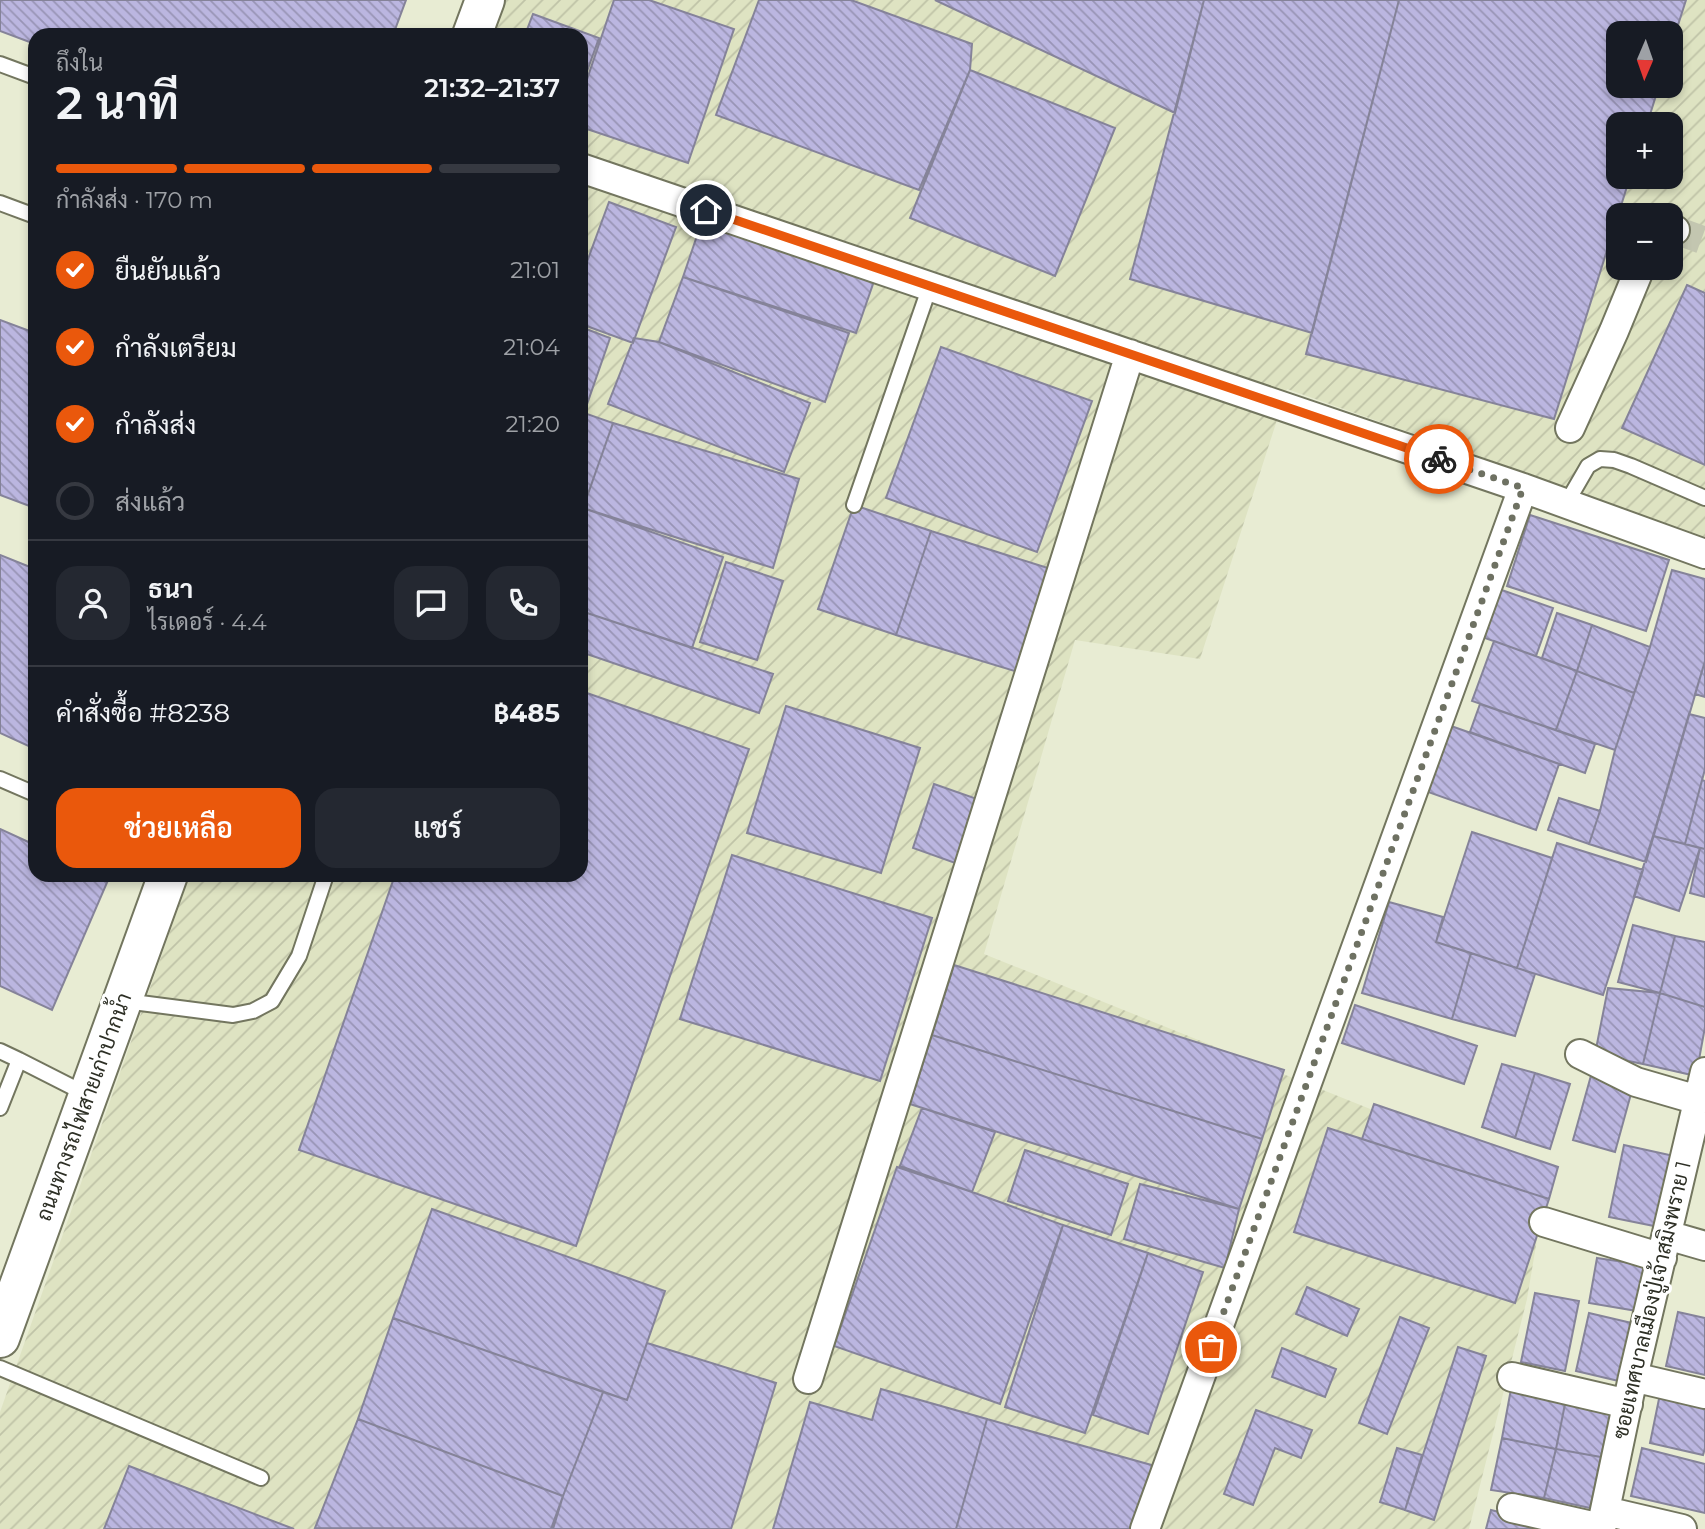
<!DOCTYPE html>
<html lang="th">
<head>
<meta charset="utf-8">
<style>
	:root { --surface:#171b24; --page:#242831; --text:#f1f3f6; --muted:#9ea1a6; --line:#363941; --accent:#ea580c }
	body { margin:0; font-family:Montserrat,Sarabun,sans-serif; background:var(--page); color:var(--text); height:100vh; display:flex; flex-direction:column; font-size:26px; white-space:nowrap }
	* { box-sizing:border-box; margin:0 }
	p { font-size:23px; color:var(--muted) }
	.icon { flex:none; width:38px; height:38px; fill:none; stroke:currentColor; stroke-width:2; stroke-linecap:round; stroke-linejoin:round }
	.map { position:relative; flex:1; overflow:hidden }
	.panel { position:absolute; left:28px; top:28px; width:560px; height:854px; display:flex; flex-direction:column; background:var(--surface); border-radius:21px; box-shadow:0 4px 10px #0003 }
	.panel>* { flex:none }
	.needle { width:46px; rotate:182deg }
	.fabs { position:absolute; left:1606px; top:21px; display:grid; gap:14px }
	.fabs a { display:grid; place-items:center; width:77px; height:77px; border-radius:14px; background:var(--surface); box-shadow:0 4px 10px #0003; font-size:35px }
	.pin { position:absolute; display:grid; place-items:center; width:60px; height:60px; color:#fff; margin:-30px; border:4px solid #fff; border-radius:50%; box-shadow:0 2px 7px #0007 }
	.courier { position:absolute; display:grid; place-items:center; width:70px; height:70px; margin:-35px; border:5px solid #ea580c; border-radius:50%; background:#fff; color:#222; box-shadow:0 2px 9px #0007 }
	.headline em { font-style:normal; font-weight:600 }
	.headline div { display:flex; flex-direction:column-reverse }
	.headline { display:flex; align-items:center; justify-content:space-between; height:119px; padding:0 28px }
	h1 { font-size:46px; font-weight:600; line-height:52px }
	.bar { display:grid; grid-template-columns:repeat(4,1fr); gap:10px 7px; align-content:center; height:84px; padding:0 28px }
	.bar i { height:9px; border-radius:5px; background:var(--line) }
	.bar .active { background:var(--accent) }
	.bar p { grid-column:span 4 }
	.line { display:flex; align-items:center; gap:18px; padding:0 28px; border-top:2px solid var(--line) }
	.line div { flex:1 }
	.round { display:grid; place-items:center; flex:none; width:74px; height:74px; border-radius:21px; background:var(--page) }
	ol { padding:0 28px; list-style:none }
	li { display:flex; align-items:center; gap:21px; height:77px }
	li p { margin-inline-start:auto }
	li .icon { padding:7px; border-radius:50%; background:var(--accent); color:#fff; stroke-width:4 }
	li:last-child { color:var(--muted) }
	li i { width:38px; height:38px; border:4px solid var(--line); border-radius:50% }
	.button { display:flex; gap:14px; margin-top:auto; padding:14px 28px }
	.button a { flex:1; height:80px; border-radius:21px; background:var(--accent); color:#fff; font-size:28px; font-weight:600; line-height:80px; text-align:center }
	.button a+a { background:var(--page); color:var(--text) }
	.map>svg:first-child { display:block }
	.industrial { fill:url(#industrial-furrows); fill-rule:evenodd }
	.building { fill:url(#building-back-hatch); stroke:#858399; stroke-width:2 }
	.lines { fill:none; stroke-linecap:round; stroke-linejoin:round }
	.street-tunnel { stroke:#c3c6b0; stroke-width:28; stroke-dasharray:28 14; stroke-linecap:butt }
	.lane-casing { stroke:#73765f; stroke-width:18 }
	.street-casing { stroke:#73765f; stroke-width:32 }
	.secondary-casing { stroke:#73765f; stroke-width:42 }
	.lane { stroke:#fff; stroke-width:14 }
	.street { stroke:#fff; stroke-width:28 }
	.secondary { stroke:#fff; stroke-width:38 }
	.done { stroke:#6e7162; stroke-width:7; stroke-dasharray:0 12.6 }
	.route { stroke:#ea580c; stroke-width:9 }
	.labels { text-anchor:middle; stroke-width:6; stroke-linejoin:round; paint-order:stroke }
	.street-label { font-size:21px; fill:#2d2f25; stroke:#fff }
</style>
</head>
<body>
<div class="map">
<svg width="1705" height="1529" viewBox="0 0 1705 1529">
	<defs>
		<pattern id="industrial-furrows" width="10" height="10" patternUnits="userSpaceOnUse" patternTransform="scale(1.75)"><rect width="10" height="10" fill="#dee3c2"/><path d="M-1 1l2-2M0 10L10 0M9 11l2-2" fill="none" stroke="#bfc3a7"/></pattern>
		<pattern id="building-back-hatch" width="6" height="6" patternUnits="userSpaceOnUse" patternTransform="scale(1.75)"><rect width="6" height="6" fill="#bbb6e0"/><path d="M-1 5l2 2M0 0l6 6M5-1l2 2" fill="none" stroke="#9894b5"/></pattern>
	</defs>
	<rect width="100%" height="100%" fill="#e8ecd3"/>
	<path class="industrial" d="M 502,0 L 1705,0 L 1705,537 L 1287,389 L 1200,659 L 1075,640 L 984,954 L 1547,1180 L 1527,1299 L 1469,1529 L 0,1529 L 0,1412 L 190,875 L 581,875 L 581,35 L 489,35 ZM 1619,33 L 1671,33 L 1671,86 L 1619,86 ZM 1619,124 L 1671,124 L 1671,177 L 1619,177 ZM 1619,215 L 1671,215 L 1671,268 L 1619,268 Z"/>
	<path class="building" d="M 0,0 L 406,0 L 393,35 L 35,35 L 35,44 L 0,31 Z
		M 614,0 L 649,0 L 734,29 L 688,163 L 581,127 L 581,97 Z
		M 759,0 L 851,0 L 972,44 L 970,70 L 919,190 L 716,115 Z
		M 935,0 L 1204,0 L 1175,113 Z
		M 1204,0 L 1399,0 L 1312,333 L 1130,279 Z
		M 1399,0 L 1686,0 L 1671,47 L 1671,33 L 1619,33 L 1619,86 L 1659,86 L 1647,124 L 1619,124 L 1619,177 L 1630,177 L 1554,419 L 1306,354 Z
		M 533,14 L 599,38 L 581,88 L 581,35 L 525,35 Z
		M 970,70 L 1115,128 L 1055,276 L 910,218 Z
		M 609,202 L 676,227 L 633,343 L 581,324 L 581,278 Z
		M 702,221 L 874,281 L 856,333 L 683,277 Z
		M 683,277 L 849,333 L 825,402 L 659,342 Z
		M 1687,285 L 1705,293 L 1705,465 L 1622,428 Z
		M 0,320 L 35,333 L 35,508 L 0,495 Z
		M 581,327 L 610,338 L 584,413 L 613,423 L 583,508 L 581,507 Z
		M 634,338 L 659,342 L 810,403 L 784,472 L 608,404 Z
		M 941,347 L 1092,401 L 1037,552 L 886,498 Z
		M 613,423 L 799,479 L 773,568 L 583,508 Z
		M 854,505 L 931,531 L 896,635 L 818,609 Z
		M 583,508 L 723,557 L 692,648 L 581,611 L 581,524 Z
		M 1530,515 L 1669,560 L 1646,631 L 1507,586 Z
		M 931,531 L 1054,570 L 1018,672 L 896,635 Z
		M 0,555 L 35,569 L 35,749 L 0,733 Z
		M 726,562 L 783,581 L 757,660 L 700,642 Z
		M 1672,570 L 1705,579 L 1705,661 L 1646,862 L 1589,844 L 1600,811 L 1615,750 L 1650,647 Z
		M 1496,588 L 1553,608 L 1536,656 L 1479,636 Z
		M 581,611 L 773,674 L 759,713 L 581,652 Z
		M 1557,613 L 1592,625 L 1577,671 L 1542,658 Z
		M 1592,625 L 1650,647 L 1634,693 L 1577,671 Z
		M 1494,641 L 1577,671 L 1556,730 L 1472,701 Z
		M 1705,661 L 1705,697 L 1695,694 Z
		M 1577,671 L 1634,693 L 1615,750 L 1556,730 Z
		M 581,691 L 749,749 L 576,1246 L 299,1150 L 395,875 L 581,875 Z
		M 1480,704 L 1595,744 L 1585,773 L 1470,732 Z
		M 786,706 L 920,748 L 881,873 L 747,833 Z
		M 1689,714 L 1705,718 L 1705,769 L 1685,844 L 1653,836 Z
		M 1451,726 L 1559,764 L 1536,830 L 1428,792 Z
		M 1702,780 L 1705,781 L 1705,849 L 1685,844 Z
		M 934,784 L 980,800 L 958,864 L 913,848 Z
		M 1559,798 L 1600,811 L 1589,844 L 1548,830 Z
		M 0,829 L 35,845 L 35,875 L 104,875 L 109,878 L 52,1010 L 0,986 Z
		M 1472,832 L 1552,858 L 1517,968 L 1436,942 Z
		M 1653,836 L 1700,848 L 1679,911 L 1634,896 Z
		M 1557,843 L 1643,870 L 1603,995 L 1517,968 Z
		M 1700,848 L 1705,849 L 1705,897 L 1690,893 Z
		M 732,855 L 932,918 L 880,1081 L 680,1019 Z
		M 1389,902 L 1443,917 L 1436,942 L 1471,953 L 1452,1019 L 1362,993 Z
		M 1633,925 L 1675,936 L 1660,993 L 1618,982 Z
		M 1675,936 L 1705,942 L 1705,1007 L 1660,993 Z
		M 1471,953 L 1535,974 L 1515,1036 L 1452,1019 Z
		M 954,965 L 1284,1070 L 1262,1139 L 932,1035 Z
		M 1608,988 L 1660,993 L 1643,1064 L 1595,1054 Z
		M 1660,993 L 1705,1007 L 1705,1027 L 1696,1076 L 1643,1064 Z
		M 1355,1005 L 1477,1046 L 1464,1084 L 1342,1043 Z
		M 932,1035 L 1262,1139 L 1239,1209 L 910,1104 Z
		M 1502,1064 L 1535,1073 L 1515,1138 L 1482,1127 Z
		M 1592,1072 L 1634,1083 L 1615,1152 L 1573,1140 Z
		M 1535,1073 L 1570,1084 L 1550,1149 L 1515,1138 Z
		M 1374,1104 L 1558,1167 L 1549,1199 L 1362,1139 Z
		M 922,1108 L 995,1132 L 972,1192 L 900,1166 Z
		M 1328,1128 L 1549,1199 L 1515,1303 L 1294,1232 Z
		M 1624,1145 L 1674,1156 L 1659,1227 L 1609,1217 Z
		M 1025,1150 L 1128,1184 L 1111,1235 L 1008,1201 Z
		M 897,1167 L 972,1192 L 1063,1225 L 1000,1404 L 834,1346 Z
		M 1140,1184 L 1239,1209 L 1225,1268 L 1124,1239 Z
		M 432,1209 L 665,1291 L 627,1400 L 393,1318 Z
		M 1063,1225 L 1148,1253 L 1085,1433 L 1005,1407 Z
		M 1148,1253 L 1203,1272 L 1148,1434 L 1093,1415 Z
		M 1597,1258 L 1644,1265 L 1637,1311 L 1589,1303 Z
		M 1307,1287 L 1359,1309 L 1347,1336 L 1296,1314 Z
		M 1535,1293 L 1579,1301 L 1565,1371 L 1521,1362 Z
		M 1678,1312 L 1705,1318 L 1705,1375 L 1666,1366 Z
		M 1589,1313 L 1636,1324 L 1623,1382 L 1576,1371 Z
		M 1400,1317 L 1429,1328 L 1387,1434 L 1359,1423 Z
		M 393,1318 L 603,1392 L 563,1496 L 358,1419 Z
		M 647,1343 L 776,1383 L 731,1529 L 553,1529 L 563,1496 L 603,1392 L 627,1400 Z
		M 1458,1347 L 1486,1356 L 1434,1520 L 1405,1510 Z
		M 1282,1348 L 1336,1369 L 1325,1397 L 1272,1377 Z
		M 881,1389 L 987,1419 L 956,1529 L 773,1529 L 810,1402 L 872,1420 Z
		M 1511,1389 L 1566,1399 L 1556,1449 L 1502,1438 Z
		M 1660,1394 L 1705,1404 L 1705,1448 L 1703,1455 L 1650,1443 Z
		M 1566,1399 L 1611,1410 L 1601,1457 L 1556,1449 Z
		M 1256,1410 L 1312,1430 L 1301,1458 L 1275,1448 L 1253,1505 L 1224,1494 Z
		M 358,1419 L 563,1496 L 551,1529 L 315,1528 Z
		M 987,1419 L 1155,1466 L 1137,1529 L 956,1529 Z
		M 1502,1438 L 1556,1449 L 1544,1498 L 1491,1490 Z
		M 1397,1448 L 1422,1455 L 1405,1510 L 1380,1502 Z
		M 1642,1448 L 1705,1464 L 1705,1513 L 1631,1496 Z
		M 1556,1449 L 1601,1457 L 1590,1508 L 1544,1498 Z
		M 129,1466 L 294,1529 L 104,1529 Z
		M 1491,1510 L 1539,1522 L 1537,1529 L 1486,1529 Z"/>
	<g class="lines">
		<path class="street-tunnel" d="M 1675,230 L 1705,241"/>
		<defs>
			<path id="lane" d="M 0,64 L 35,77
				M 0,203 L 35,216
				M 1566,504 L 1588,466 L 1600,459 L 1614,460 L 1631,466 L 1705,498
				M 854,505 L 930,286
				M 0,779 L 35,794
				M 125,1001 L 233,1015 L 253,1011 L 272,1001 L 299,956 L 326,875
				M 0,1051 L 19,1060 L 0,1108
				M 19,1060 L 86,1094
				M 0,1368 L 261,1478"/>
			<path id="street" d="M 581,168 L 1523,488 L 1705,554
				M 1671,230 L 1675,230
				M 1570,428 L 1614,331 L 1640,268
				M 1580,1054 L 1636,1082 L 1698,1100
				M 1544,1222 L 1662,1258
				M 1667,1235 L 1705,1246
				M 1512,1377 L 1628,1404
				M 1633,1377 L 1705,1394
				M 808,1379 L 1130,354
				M 1512,1508 L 1601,1528
				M 1605,1511 L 1682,1529
				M 1145,1529 L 1523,488
				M 1601,1529 L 1633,1377 L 1705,1072"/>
			<path id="secondary" d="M 472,35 L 485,0
				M 0,1338 L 168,875"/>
		</defs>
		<use href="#lane" class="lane-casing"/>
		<use href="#street" class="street-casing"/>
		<use href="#secondary" class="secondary-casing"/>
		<use href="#lane" class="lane"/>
		<use href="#street" class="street"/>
		<use href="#secondary" class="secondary"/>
	</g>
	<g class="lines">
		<path class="done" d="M 1211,1347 L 1523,488 L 1439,459"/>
		<path class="route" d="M 706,210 L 1439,459"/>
	</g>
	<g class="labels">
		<g class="street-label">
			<text transform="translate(84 1107) rotate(-70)" y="7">ถนนทางรถไฟสายเก่าปากน้ำ</text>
			<text transform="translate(1652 1300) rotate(-77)" y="7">ซอยเทศบาลเมืองปู่เจ้าสมิงพราย 1</text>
		</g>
	</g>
</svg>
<div class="fabs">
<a><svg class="needle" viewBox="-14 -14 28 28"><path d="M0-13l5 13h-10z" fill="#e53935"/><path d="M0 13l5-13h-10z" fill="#9ea1a6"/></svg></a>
<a>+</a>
<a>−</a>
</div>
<div class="pin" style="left:1211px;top:1347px;background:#ea580c"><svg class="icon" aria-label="bag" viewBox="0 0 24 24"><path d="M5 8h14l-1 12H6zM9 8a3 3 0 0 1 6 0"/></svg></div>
<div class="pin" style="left:706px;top:210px;background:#1f2937"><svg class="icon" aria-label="home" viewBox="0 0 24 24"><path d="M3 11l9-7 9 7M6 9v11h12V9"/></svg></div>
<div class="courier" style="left:1439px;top:459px"><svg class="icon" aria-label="bike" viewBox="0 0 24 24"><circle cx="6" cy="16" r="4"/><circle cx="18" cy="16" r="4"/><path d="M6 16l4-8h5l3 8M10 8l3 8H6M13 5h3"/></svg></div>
<section class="panel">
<div class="headline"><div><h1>2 นาที</h1><p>ถึงใน</p></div><em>21:32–21:37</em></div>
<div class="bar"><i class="active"></i><i class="active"></i><i class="active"></i><i></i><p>กำลังส่ง · 170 m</p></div>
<ol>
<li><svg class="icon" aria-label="check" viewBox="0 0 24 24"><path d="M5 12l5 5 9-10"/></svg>ยืนยันแล้ว<p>21:01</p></li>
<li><svg class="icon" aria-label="check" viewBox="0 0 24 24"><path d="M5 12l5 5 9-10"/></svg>กำลังเตรียม<p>21:04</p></li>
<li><svg class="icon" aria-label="check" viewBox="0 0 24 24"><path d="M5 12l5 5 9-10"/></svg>กำลังส่ง<p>21:20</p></li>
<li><i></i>ส่งแล้ว</li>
</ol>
<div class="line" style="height:126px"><a class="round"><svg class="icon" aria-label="person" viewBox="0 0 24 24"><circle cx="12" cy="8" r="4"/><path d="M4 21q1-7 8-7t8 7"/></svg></a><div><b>ธนา</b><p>ไรเดอร์ · 4.4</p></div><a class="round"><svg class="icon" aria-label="chat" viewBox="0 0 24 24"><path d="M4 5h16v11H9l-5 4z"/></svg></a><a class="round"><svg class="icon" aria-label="phone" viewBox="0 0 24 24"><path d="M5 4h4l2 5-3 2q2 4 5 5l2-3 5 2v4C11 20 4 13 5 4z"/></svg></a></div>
<div class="line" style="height:91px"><div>คำสั่งซื้อ #8238</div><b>฿485</b></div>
<div class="button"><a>ช่วยเหลือ</a><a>แชร์</a></div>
</section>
</div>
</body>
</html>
